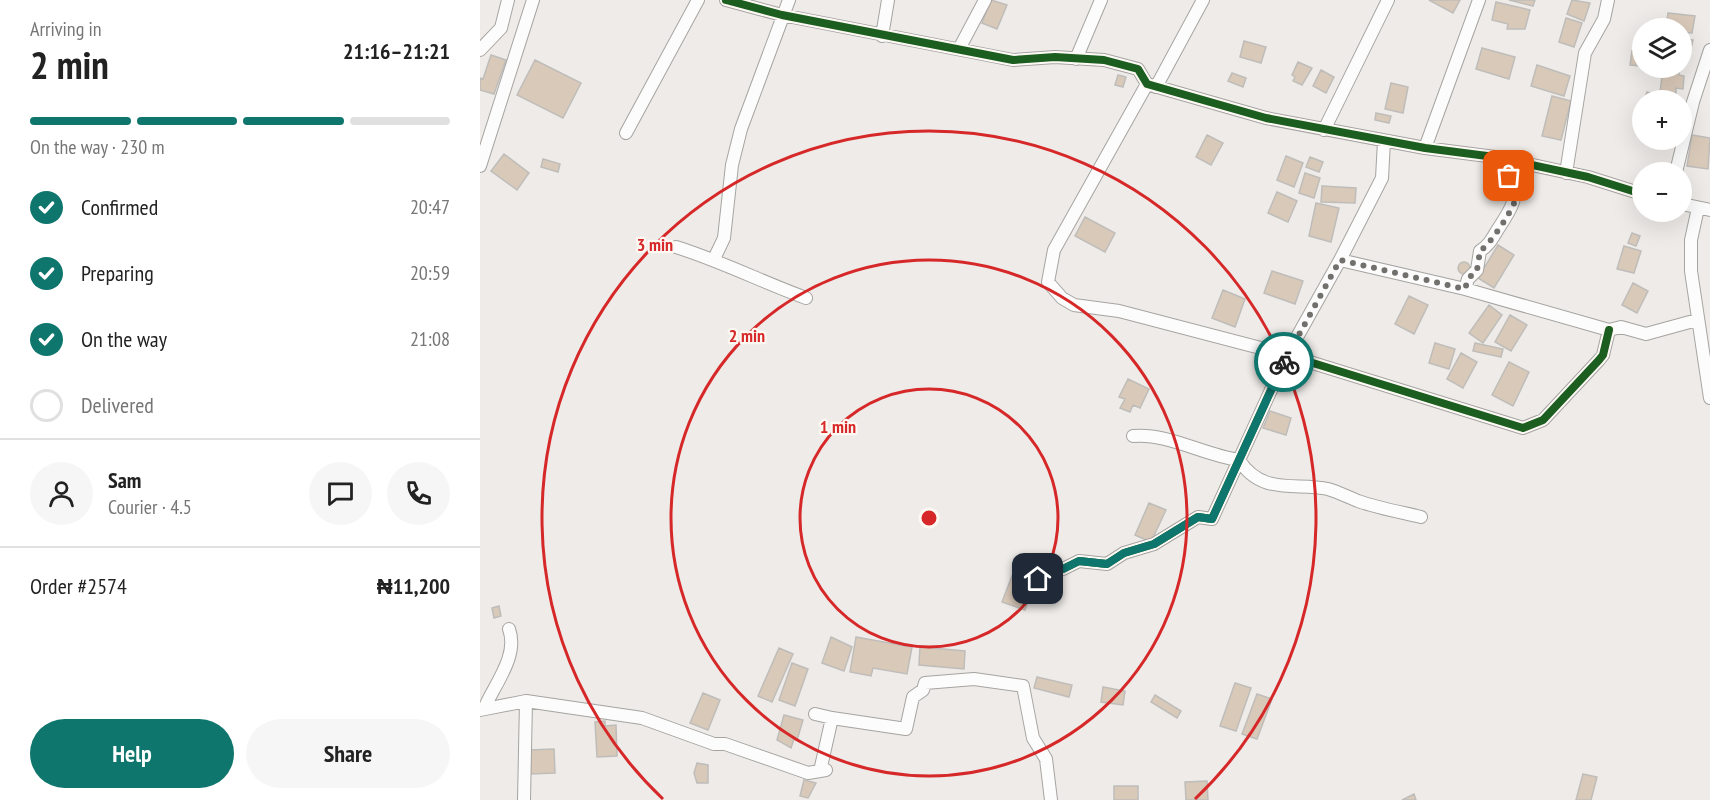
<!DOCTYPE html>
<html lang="en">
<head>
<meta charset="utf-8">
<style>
	:root { --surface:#fff; --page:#f6f6f6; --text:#222; --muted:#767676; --line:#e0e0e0; --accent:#0f766e }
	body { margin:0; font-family:"PT Sans Narrow",sans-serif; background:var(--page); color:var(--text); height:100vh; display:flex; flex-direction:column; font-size:22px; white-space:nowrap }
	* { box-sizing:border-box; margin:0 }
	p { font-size:20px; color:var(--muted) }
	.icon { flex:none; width:33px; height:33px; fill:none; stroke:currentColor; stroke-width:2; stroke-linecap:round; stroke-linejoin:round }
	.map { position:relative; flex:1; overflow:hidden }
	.details { display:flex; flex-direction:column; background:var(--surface); width:480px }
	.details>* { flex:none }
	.fabs { position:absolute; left:1152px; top:18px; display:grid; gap:12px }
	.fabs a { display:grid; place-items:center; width:60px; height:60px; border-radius:50%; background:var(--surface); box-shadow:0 6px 24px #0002; font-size:30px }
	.pin { position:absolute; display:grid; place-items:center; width:51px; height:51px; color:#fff; margin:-26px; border-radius:12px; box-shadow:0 3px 9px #0006 }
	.courier { position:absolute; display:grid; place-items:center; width:60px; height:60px; margin:-30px; border:4px solid #0f766e; border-radius:50%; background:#fff; color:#222; box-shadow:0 2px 8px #0007 }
	.summary em { font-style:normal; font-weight:800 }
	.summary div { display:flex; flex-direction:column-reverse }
	.summary { display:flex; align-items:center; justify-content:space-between; height:102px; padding:0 30px }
	h1 { font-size:39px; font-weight:800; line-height:45px }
	.bar { display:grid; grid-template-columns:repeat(4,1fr); gap:9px 6px; align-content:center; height:72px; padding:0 30px }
	.bar i { height:8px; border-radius:4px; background:var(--line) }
	.bar .selected { background:var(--accent) }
	.bar p { grid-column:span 4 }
	.line { display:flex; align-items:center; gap:15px; padding:0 30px; border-top:2px solid var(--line) }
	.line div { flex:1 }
	.round { display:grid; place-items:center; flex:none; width:63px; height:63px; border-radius:32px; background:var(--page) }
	ol { padding:0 30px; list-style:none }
	li { display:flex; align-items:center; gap:18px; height:66px }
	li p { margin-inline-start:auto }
	li .icon { padding:6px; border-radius:50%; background:var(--accent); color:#fff; stroke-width:4 }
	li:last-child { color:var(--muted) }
	li i { width:33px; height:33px; border:3px solid var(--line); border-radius:50% }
	.primary-button { display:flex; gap:12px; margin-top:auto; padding:12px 30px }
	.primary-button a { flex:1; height:69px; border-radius:36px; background:var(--accent); color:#fff; font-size:24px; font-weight:800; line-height:69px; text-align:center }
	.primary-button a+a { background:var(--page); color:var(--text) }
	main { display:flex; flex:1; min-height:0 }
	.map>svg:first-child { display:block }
	.building { fill:#d9c9b9; stroke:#bfbdba; stroke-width:1.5 }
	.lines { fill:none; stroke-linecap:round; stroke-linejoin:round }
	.street-casing { stroke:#a6a4a1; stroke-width:14 }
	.street { stroke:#fcfcfc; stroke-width:12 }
	.cycleway-casing { stroke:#fef8f3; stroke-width:11 }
	.cycleway { stroke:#1b5e20; stroke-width:8 }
	.done { stroke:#72706c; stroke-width:6; stroke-dasharray:0 10.8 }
	.route { stroke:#0f766e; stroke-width:8 }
	.ring { fill:none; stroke:#d62828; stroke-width:3 }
	.centre { fill:#d62828; stroke:#fef8f3; stroke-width:3 }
	.ring-label { font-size:18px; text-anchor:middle; font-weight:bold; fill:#d62828; stroke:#fef8f3; stroke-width:4.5; stroke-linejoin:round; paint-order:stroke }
</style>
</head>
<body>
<main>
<section class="details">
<div class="summary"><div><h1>2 min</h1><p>Arriving in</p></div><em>21:16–21:21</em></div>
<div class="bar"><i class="selected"></i><i class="selected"></i><i class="selected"></i><i></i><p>On the way · 230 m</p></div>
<ol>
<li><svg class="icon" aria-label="check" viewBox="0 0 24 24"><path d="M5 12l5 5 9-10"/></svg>Confirmed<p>20:47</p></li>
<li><svg class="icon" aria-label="check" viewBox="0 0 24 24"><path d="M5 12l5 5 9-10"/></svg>Preparing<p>20:59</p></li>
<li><svg class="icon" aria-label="check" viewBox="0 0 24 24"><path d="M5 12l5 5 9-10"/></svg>On the way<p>21:08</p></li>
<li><i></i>Delivered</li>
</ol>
<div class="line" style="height:108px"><a class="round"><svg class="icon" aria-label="person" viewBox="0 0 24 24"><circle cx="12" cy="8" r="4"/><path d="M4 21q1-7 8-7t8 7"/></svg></a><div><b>Sam</b><p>Courier · 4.5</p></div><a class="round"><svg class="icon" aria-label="chat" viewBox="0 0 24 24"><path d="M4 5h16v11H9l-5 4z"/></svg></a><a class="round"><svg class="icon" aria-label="phone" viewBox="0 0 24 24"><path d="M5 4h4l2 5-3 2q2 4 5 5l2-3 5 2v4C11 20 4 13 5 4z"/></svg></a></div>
<div class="line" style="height:78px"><div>Order #2574</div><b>₦11,200</b></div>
<div class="primary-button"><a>Help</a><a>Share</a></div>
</section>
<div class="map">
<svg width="1230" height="800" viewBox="0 0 1230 800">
	<rect width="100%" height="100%" fill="#eeebe8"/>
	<path class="building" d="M 511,0 L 527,5 L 517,29 L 502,23 Z
		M 949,0 L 980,0 L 973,13 Z
		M 1029,0 L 1055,0 L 1053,6 Z
		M 1092,0 L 1110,3 L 1104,21 L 1087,14 Z
		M 1016,2 L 1050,10 L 1045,29 L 1027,29 L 1028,24 L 1012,20 Z
		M 1188,13 L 1215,16 L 1212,33 L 1202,32 L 1202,28 L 1186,28 Z
		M 1086,18 L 1102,23 L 1094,47 L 1079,42 Z
		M 1202,38 L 1213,40 L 1208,61 L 1202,60 Z
		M 764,41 L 786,47 L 781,63 L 760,57 Z
		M 1002,48 L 1035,57 L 1029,79 L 996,69 Z
		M 1152,51 L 1162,53 L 1162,66 L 1150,65 Z
		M 11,55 L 26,60 L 14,94 L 0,90 L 0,78 L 3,79 Z
		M 55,60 L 101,83 L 83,118 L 37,95 Z
		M 818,62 L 832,68 L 822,85 L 813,81 L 815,77 L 812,75 Z
		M 1057,65 L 1090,76 L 1084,96 L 1051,86 Z
		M 1183,68 L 1199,68 L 1199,75 L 1204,76 L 1203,89 L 1196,88 L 1196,93 L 1180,92 Z
		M 841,70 L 854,77 L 846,93 L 833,86 Z
		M 752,73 L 766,78 L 763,87 L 748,81 Z
		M 638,75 L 646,77 L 643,87 L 635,85 Z
		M 911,83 L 928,87 L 923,113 L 905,109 Z
		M 1167,92 L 1185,97 L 1184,100 L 1164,100 Z
		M 1072,96 L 1091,101 L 1081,140 L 1062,136 Z
		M 896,113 L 911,116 L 909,123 L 895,120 Z
		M 727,135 L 743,143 L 731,165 L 716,157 Z
		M 1212,135 L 1230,138 L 1228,169 L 1207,166 Z
		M 24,154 L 49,173 L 37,190 L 11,171 Z
		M 806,156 L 823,163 L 814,187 L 797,180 Z
		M 830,157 L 843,162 L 839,172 L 826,167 Z
		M 63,159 L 80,164 L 78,172 L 61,167 Z
		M 825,173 L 840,178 L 834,198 L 819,193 Z
		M 842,186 L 876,188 L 875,203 L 841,202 Z
		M 797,192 L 817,201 L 808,222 L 788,213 Z
		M 836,203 L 859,208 L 851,242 L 829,236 Z
		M 605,217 L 635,233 L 625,252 L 595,236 Z
		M 1152,233 L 1160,236 L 1156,246 L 1148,243 Z
		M 1018,245 L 1034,255 L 1014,288 L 998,278 Z
		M 1144,246 L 1161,251 L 1154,273 L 1137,269 Z
		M978 268a6 6 0 1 1 12 0a6 6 0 1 1-12 0Z
		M 792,271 L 823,281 L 815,304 L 784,293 Z
		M 1153,283 L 1168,291 L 1157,313 L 1142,305 Z
		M 743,290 L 765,299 L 755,327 L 732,318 Z
		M 929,296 L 948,305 L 934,334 L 915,324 Z
		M 1009,305 L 1022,315 L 1003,343 L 989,333 Z
		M 1030,315 L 1047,325 L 1031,351 L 1015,342 Z
		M 955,343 L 975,349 L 969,369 L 949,363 Z
		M 995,343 L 1023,349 L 1021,357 L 993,351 Z
		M 981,353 L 997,362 L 983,388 L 967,379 Z
		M 1029,362 L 1049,372 L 1033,406 L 1012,395 Z
		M 648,379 L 669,389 L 660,408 L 653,405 L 650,412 L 640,408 L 645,399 L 639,397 Z
		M 790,411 L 811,418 L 806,435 L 783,428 Z
		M 669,503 L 686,510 L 671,542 L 655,535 Z
		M 532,576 L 554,584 L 545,610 L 522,602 Z
		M 19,606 L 21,616 L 14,618 L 12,608 Z
		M 351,637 L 372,647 L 364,671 L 342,663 Z
		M 376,637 L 432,647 L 427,674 L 393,668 L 391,676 L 370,672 Z
		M 440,647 L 485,651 L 484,669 L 439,665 Z
		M 299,648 L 313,654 L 292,702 L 278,696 Z
		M 312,663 L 328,669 L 315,706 L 299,700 Z
		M 557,677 L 592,685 L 589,697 L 554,688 Z
		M 755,683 L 771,688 L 756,731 L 740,726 Z
		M 623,687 L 645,691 L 643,705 L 621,702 Z
		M 223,693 L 240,700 L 228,730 L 210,723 Z
		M 777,694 L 792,699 L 777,739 L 762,734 Z
		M 675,695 L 701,711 L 697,718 L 671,702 Z
		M 304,715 L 323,720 L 317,740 L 314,739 L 311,748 L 297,740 Z
		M 125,721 L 125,726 L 136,725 L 137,756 L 117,757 L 115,722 Z
		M 74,749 L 75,773 L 50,774 L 50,750 Z
		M 217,763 L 228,765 L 228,783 L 217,783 L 214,773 Z
		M 1103,774 L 1117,777 L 1111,800 L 1096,800 Z
		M 324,780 L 336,783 L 328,798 L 320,796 Z
		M 727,781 L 728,800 L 706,800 L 705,782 Z
		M 634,786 L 658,786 L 658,800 L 634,800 Z
		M 934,794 L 936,800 L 922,800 Z"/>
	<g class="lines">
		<defs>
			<path id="street" d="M 246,0 L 302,15 L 533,60 L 575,57 L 624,60 L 658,69 L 667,84 L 786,118 L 945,148 L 1015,157 L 1108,177 L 1162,194
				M 402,36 L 408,0
				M 479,49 L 505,0
				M 0,50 L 21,28 L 28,0
				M 596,59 L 621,0
				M 667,84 L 574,250 L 568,282 L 582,298 L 594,305 L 639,311 L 807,355 L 860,260
				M 676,87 L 723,0
				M 844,130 L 908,0
				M 146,133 L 218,0
				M 904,141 L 902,178 L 860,260 L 985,289
				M 945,148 L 999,0
				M 1015,157 C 1038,189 1042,192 1020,226 C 1013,236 1011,244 1000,251 L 997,270 L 988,279 L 985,289 L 1129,330 L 1141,327 L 1166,334 L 1217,320
				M 0,166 L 53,0
				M 1196,172 L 1213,102 L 1230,50
				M 1086,173 L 1105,53 L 1124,19 L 1128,0
				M 1202,204 L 1230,210
				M 1218,208 L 1211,240 L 1211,271 L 1230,398
				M 196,247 C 241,261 282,282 326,298
				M 234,259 L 244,238 L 252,165 L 261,129 L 309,0
				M 653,436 C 689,433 723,455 759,460 C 782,496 816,482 848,489 C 858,492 868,497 878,501 C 898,508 920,512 941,517
				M 558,579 L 564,569 L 583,569 L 599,561 L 627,564 L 644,553 L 674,544 L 718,517 L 732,519 L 807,355 L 1043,428 L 1063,420 L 1119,360 L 1123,355 L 1129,330
				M 46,701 L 162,718 L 234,744 L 245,744 L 328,773 L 346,770
				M 4,709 C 14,685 39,656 29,629
				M 0,710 L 46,701 L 44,800
				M 335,714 L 352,718 L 340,771
				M 352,718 L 426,729 L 433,697 L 443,690 L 445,683 L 494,679 L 543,686 L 553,738 L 566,759 L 571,800"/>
		</defs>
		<use href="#street" class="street-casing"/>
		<use href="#street" class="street"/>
		<defs>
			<path id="cycleway" d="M 246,0 L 302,15 L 533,60 L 575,57 L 624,60 L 658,69 L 667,84 L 786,118 L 945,148 L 1015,157 L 1108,177 L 1162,194
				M 558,579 L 564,569 L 583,569 L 599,561 L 627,564 L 644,553 L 674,544 L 718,517 L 732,519 L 807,355 L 1043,428 L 1063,420 L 1119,360 L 1123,355 L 1129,330"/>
		</defs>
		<use href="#cycleway" class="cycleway-casing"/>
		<use href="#cycleway" class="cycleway"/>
	</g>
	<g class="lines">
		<path class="done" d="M 804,362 L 860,260 L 985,289 L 988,279 L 997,270 L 1000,251 C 1010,245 1036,206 1037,194 C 1037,187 1032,181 1029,176"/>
		<path class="route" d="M 558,579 L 564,569 L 583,569 L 599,561 L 627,564 L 644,553 L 674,544 L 718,517 L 732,519 L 804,362"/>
	</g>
	<g class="ring">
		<circle cx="449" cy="518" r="129"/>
		<circle cx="449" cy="518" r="258"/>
		<path d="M183 799A387 387 0 1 1 715 799"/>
	</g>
	<circle cx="449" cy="518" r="9" class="centre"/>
	<g class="ring-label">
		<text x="175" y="251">3 min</text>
		<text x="267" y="342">2 min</text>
		<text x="358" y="433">1 min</text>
	</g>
</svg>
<div class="fabs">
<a><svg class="icon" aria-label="layers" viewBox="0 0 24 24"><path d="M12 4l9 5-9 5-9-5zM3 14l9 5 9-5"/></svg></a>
<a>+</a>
<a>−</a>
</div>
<div class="pin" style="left:1029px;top:176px;background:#ea580c"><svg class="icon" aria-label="bag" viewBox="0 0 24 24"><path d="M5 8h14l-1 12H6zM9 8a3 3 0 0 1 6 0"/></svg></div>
<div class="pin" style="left:558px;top:579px;background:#1f2937"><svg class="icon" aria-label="home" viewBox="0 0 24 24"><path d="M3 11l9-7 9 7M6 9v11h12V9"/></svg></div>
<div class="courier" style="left:804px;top:362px"><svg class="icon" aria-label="bike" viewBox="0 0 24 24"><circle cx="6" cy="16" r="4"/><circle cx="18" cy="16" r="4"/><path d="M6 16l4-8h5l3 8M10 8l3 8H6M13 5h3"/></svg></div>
</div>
</main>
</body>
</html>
